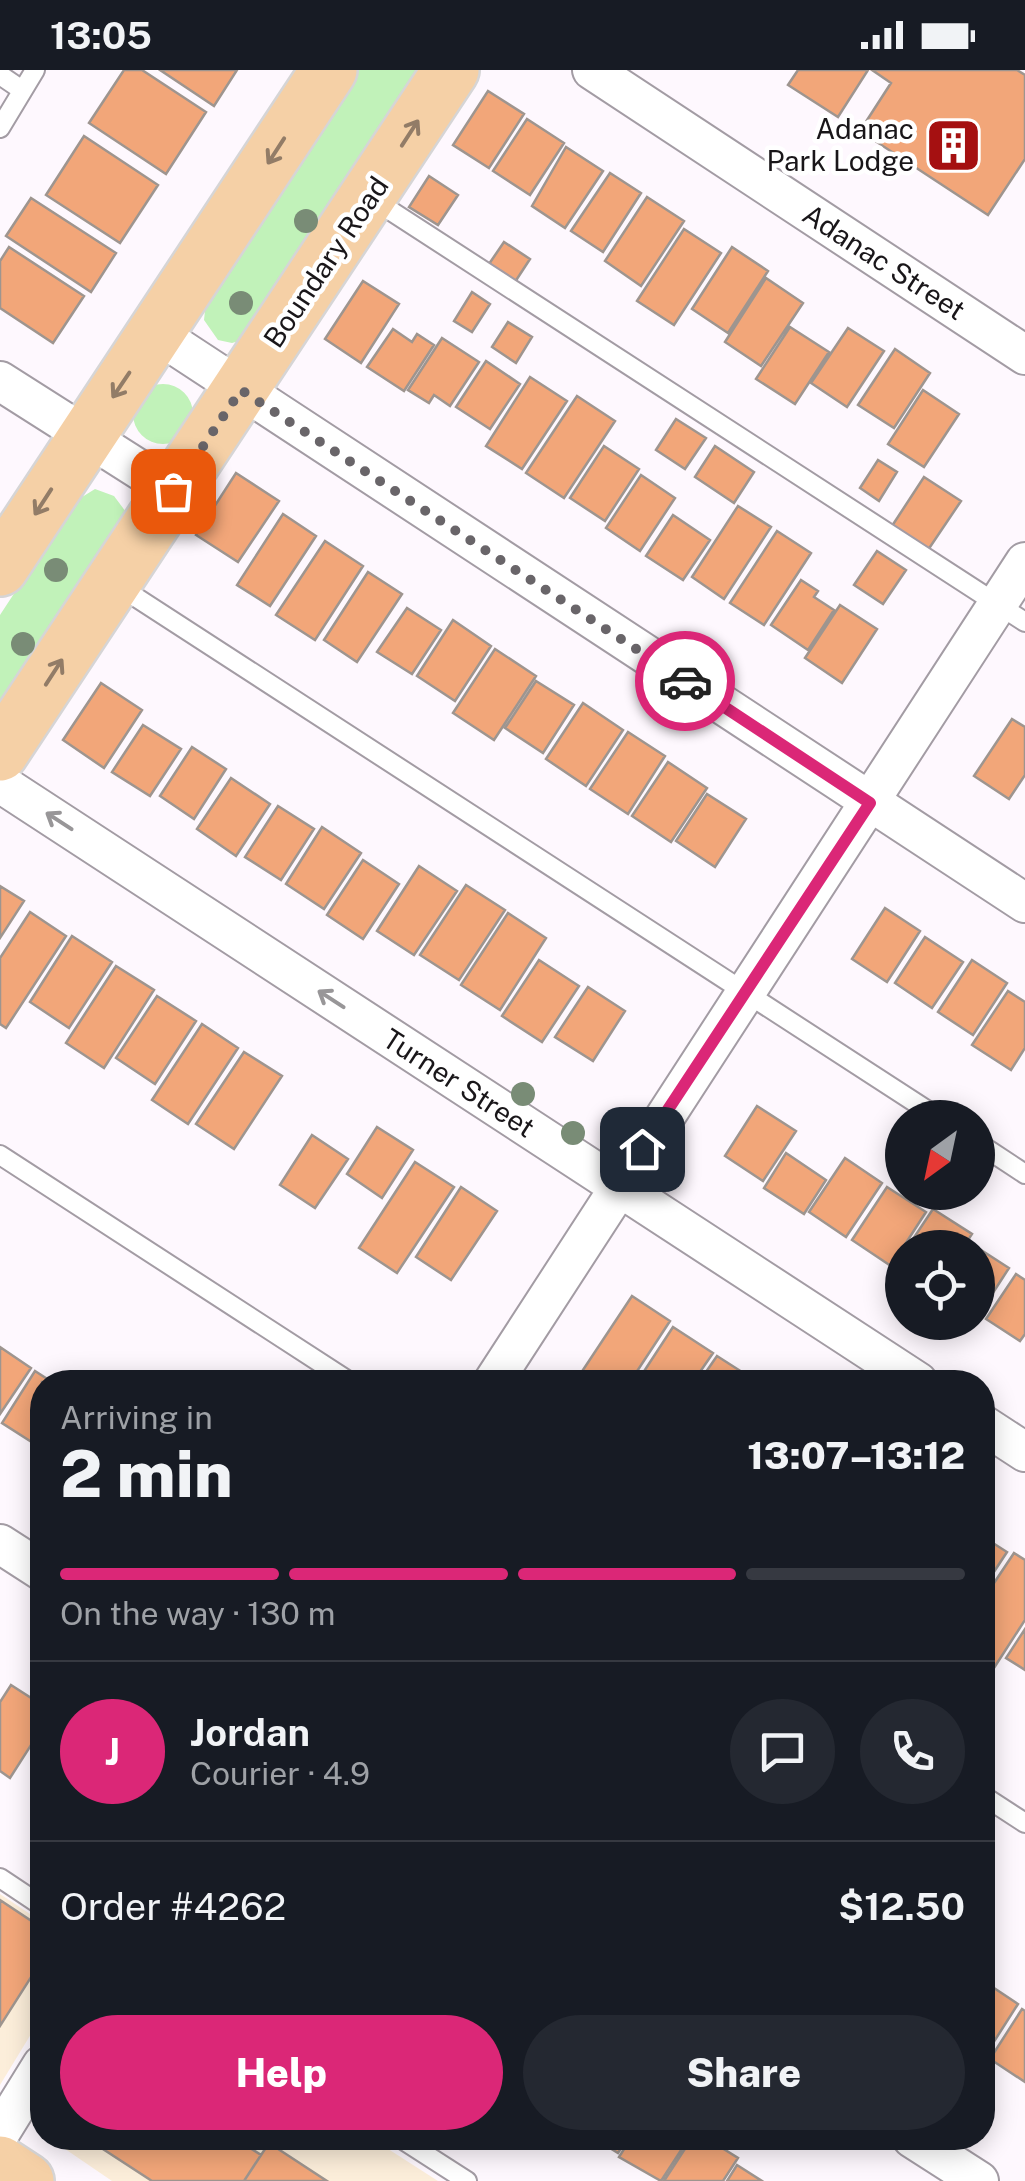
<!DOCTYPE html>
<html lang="en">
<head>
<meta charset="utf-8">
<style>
	:root { --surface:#171b24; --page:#242831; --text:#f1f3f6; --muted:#9ea1a6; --line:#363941; --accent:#db2777 }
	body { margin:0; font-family:"Public Sans",sans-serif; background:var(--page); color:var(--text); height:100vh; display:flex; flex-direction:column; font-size:38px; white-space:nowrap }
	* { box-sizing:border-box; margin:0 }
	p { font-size:32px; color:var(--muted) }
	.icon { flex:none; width:55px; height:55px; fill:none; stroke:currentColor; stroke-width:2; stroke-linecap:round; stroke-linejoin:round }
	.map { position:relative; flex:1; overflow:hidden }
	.side { position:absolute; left:30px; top:1300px; width:965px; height:780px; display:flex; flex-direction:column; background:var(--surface); border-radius:40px; box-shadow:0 5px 25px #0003 }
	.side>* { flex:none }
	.needle { width:65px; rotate:213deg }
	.controls { position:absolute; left:885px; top:1030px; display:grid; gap:20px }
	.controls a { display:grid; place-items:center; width:110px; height:110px; border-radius:50%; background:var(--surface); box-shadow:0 5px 25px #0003; font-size:50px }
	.pin { position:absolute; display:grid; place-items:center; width:85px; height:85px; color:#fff; margin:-42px; border-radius:20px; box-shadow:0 5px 15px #0006 }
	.courier { position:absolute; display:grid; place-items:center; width:100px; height:100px; margin:-50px; border:8px solid #db2777; border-radius:50%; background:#fff; color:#222; box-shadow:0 2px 12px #0007 }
	.summary em { font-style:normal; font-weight:800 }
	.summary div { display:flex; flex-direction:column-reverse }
	.summary { display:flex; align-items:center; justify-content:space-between; height:170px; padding:0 30px }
	h1 { font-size:65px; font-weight:800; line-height:75px }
	.bar { display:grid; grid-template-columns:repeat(4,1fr); gap:15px 10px; align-content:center; height:120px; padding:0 30px }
	.bar i { height:12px; border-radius:8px; background:var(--line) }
	.bar .on { background:var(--accent) }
	.bar p { grid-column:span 4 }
	.line { display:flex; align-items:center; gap:25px; padding:0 30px; border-top:2px solid var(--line) }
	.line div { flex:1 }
	.round { display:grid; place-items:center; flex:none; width:105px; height:105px; border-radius:52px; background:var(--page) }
	.cta { display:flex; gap:20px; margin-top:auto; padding:20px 30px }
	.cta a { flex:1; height:115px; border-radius:60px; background:var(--accent); color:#fff; font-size:40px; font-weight:800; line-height:115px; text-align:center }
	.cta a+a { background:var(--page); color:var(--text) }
	.status { display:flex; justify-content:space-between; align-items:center; height:70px; padding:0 50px; background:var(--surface); direction:ltr }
	.status svg { height:28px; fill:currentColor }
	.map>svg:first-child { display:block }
	.commercial { fill:#fceeda }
	.green { fill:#c1f2b9 }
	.building { fill:#f2a679; stroke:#9e958f; stroke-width:2.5 }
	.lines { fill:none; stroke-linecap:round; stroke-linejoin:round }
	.lane-casing { stroke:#a39ca4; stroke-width:22 }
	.street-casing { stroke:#a39ca4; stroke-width:42 }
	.primary-casing { stroke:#d6d5d6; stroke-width:60 }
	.lane { stroke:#fff; stroke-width:18 }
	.street { stroke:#fff; stroke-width:38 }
	.primary { stroke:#f5d0a6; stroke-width:55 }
	.tree { fill:#798c76 }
	.oneway { stroke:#927c67 }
	.oneway2 { stroke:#989698 }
	.done { stroke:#696569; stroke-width:10; stroke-dasharray:0 18 }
	.route { stroke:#db2777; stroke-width:12 }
	.labels { text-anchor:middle; stroke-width:9; stroke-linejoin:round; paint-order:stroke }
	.poi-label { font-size:28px; fill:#191619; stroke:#fff; text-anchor:end }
	.street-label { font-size:28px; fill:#191619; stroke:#fff }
</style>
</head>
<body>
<div class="status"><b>13:05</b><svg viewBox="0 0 49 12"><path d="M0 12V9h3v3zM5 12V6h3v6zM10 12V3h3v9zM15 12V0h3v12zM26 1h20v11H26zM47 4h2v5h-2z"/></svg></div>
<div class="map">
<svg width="1025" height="2111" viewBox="0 0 1025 2111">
	<rect width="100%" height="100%" fill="#fef8fe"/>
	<path class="commercial" d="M 0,1824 L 42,1852 L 42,1946 L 0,2015 Z
		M 49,2068 L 371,2068 L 438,2111 L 112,2111 Z"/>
	<path class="green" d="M 359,0 L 425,0 L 246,269 L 232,273 L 218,270 L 204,250 L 206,231 Z
		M133 344a30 30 0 1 1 60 0a30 30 0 1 1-60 0Z
		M 95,419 L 114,426 L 126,442 L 0,650 L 0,545 L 74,432 Z"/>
	<path class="building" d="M 124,0 L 142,0 L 206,42 L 166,104 L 89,53 Z
		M 160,0 L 237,0 L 214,36 Z
		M 798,0 L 868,0 L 838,47 L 788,15 Z
		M 872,0 L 1017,0 L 1025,5 L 1025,89 L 988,145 L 860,61 L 891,13 Z
		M 488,21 L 524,44 L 489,98 L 453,75 Z
		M 527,49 L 564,73 L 530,125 L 493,101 Z
		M 84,66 L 158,115 L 120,173 L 46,125 Z
		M 566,77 L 603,101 L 565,158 L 532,136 Z
		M 610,103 L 641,123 L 603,182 L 571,161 Z
		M 429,106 L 458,125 L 438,155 L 409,137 Z
		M 647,127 L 684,151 L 641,216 L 605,191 Z
		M 31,128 L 116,183 L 91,222 L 6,166 Z
		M 684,159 L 721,183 L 674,255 L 637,231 Z
		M 504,172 L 530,189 L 515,212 L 489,194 Z
		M 9,177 L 84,226 L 53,273 L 0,238 L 0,191 Z
		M 732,177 L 768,201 L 728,263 L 692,239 Z
		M 766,208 L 803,233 L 761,296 L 725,272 Z
		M 363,211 L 399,234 L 361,293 L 325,269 Z
		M 472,222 L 490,234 L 472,262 L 454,251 Z
		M 508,252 L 532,267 L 516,293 L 492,277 Z
		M 790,257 L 829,282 L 795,334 L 756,309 Z
		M 848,258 L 884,281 L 847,337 L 811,313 Z
		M 393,259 L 412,272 L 417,264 L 434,275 L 404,321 L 367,297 Z
		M 442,268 L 479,292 L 450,336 L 434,325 L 429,333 L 408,320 Z
		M 895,279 L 930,303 L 894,358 L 858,335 Z
		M 486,291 L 520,314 L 490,359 L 456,337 Z
		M 530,307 L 567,331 L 522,399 L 486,376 Z
		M 923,320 L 959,344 L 924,397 L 888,374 Z
		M 577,326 L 615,351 L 564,428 L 526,403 Z
		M 676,349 L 706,368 L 685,399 L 656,380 Z
		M 604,376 L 639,399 L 605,451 L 570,428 Z
		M 715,376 L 754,402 L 734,433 L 695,407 Z
		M 878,390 L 897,402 L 879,431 L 860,418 Z
		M 236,403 L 279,431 L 238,492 L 196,465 Z
		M 641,405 L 675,428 L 640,481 L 606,458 Z
		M 924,407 L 961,431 L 928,480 L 892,456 Z
		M 738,436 L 771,457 L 724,529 L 692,507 Z
		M 283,444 L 316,466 L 270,536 L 237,515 Z
		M 673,445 L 710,470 L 683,510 L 646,486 Z
		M 777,461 L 811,483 L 764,555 L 730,533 Z
		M 325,471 L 363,496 L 315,570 L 276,545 Z
		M 877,481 L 906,500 L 883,534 L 854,515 Z
		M 368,502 L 402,524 L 357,592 L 324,570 Z
		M 801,510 L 818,521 L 814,527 L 834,540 L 808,580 L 771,555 Z
		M 840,535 L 877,559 L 842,613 L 805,588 Z
		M 407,538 L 441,560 L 412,604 L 377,582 Z
		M 453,550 L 491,576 L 455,631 L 417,606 Z
		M 495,579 L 536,606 L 494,670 L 453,643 Z
		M 536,611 L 574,635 L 543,683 L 505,658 Z
		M 101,613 L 142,640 L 104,698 L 63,670 Z
		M 583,633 L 623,660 L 586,716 L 546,689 Z
		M 1012,649 L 1025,657 L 1025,705 L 1009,729 L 974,706 Z
		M 143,655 L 181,679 L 150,726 L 112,702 Z
		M 628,662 L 665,686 L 628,744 L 590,719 Z
		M 192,677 L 226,699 L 194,749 L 160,726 Z
		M 668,692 L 707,718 L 671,772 L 632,746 Z
		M 231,708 L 270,734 L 236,786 L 197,759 Z
		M 707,724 L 746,749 L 715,797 L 676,771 Z
		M 278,736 L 314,759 L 281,810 L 245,787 Z
		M 322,757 L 361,783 L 324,839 L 286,814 Z
		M 363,790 L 399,814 L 363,869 L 327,845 Z
		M 419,796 L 457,821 L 414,885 L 377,861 Z
		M 466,815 L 505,840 L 459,910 L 420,885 Z
		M 0,816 L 24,831 L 0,868 Z
		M 885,838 L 920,861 L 887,912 L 852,889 Z
		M 30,842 L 66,866 L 6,958 L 0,954 L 0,888 Z
		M 508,843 L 546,868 L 500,940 L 461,915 Z
		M 72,866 L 112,892 L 69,958 L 30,932 Z
		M 925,867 L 963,892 L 932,938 L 895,913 Z
		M 539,890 L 579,916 L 542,972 L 502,946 Z
		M 972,890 L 1007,913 L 973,965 L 938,942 Z
		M 116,896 L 154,920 L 104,998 L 66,973 Z
		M 588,917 L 625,941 L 593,991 L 555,967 Z
		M 1008,921 L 1025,932 L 1025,978 L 1011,1000 L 972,975 Z
		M 157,926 L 196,951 L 155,1014 L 116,988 Z
		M 202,954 L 238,978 L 188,1054 L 152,1030 Z
		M 244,982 L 282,1006 L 234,1079 L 196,1054 Z
		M 757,1036 L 796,1061 L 763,1111 L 725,1086 Z
		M 377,1057 L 413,1080 L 382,1128 L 347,1104 Z
		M 312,1065 L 348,1089 L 315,1138 L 280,1115 Z
		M 786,1083 L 826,1110 L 804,1144 L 764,1118 Z
		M 845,1088 L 882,1113 L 846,1167 L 809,1142 Z
		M 415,1092 L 454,1117 L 397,1203 L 359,1178 Z
		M 461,1117 L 497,1141 L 451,1210 L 416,1187 Z
		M 887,1117 L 926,1142 L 891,1196 L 852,1170 Z
		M 933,1139 L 972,1164 L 963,1178 L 907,1178 Z
		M 978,1178 L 1009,1198 L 978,1246 Z
		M 1016,1204 L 1025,1210 L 1025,1264 L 1020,1271 L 986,1249 Z
		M 632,1226 L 670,1251 L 630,1312 L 575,1312 Z
		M 673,1257 L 713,1283 L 693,1312 L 637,1312 Z
		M 0,1277 L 31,1298 L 0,1344 Z
		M 717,1286 L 753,1309 L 751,1312 L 699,1312 Z
		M 35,1301 L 52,1312 L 42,1312 L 41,1378 L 2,1353 Z
		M 982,1466 L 1007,1482 L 982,1520 Z
		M 1014,1483 L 1025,1490 L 1025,1550 L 992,1601 L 982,1595 L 982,1531 Z
		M 1025,1559 L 1025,1600 L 1006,1588 Z
		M 11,1615 L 42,1635 L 42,1658 L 10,1708 L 0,1701 L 0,1632 Z
		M 0,1830 L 42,1858 L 42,1890 L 0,1956 Z
		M 982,1910 L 1018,1934 L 988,1981 L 982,1978 Z
		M 1022,1939 L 1025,1941 L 1025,2012 L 990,1989 Z
		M 86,2068 L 234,2068 L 261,2085 L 244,2111 L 152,2111 Z
		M 594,2068 L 628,2068 L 618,2083 Z
		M 631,2068 L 689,2068 L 661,2111 L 619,2087 Z
		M 692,2068 L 706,2068 L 738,2088 L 723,2111 L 664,2111 Z
		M 269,2073 L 327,2111 L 244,2111 Z
		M 737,2095 L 762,2111 L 727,2111 Z"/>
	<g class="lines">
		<defs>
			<path id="lane" d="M 0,5 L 22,20
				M 0,58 L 35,0
				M 374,130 L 1025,552
				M 117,515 L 939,1048
				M 978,1073 L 1025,1104
				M 0,1085 L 350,1312
				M 982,1725 L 1025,1753
				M 0,1808 L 42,1836
				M 400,2068 L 467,2111"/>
			<path id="street" d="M 592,0 L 1025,285
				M 156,263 L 1025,833
				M 0,311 L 173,421
				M 0,713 L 918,1312
				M 493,1312 L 1025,492
				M 982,1354 L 1025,1382
				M 0,1474 L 42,1501
				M 0,2063 L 42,1995
				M 912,2068 L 979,2111"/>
			<path id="primary" d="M 0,498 L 329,0
				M 0,683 L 451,0
				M 0,2094 L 26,2111"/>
		</defs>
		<use href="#lane" class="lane-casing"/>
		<use href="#street" class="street-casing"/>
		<use href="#primary" class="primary-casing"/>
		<use href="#lane" class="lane"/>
		<use href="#street" class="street"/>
		<use href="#primary" class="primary"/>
	</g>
	<g class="tree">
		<circle cx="306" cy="151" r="12"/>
		<circle cx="241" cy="233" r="12"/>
		<circle cx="56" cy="500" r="12"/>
		<circle cx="23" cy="574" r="12"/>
		<circle cx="523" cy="1024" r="12"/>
		<circle cx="573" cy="1063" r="12"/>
	</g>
	<defs><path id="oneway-shaft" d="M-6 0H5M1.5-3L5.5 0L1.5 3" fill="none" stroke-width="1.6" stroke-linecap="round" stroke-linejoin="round" transform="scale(2.5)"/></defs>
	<g class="oneway">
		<use href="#oneway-shaft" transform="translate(410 63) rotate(-57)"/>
		<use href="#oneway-shaft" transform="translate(276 81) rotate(123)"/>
		<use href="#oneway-shaft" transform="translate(121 315) rotate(124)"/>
		<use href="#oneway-shaft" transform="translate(43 432) rotate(123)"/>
		<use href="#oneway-shaft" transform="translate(54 602) rotate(-57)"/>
	</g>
	<g class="oneway2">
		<use href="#oneway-shaft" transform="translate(59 751) rotate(-147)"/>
		<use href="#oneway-shaft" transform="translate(331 929) rotate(-147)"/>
	</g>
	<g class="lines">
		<path class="done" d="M 173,421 L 241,320 L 685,611"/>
		<path class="route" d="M 642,1079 L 870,733 L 685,611"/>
	</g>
	<defs>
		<symbol id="building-square" viewBox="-11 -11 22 22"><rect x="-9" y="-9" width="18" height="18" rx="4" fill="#a51011" stroke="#fff"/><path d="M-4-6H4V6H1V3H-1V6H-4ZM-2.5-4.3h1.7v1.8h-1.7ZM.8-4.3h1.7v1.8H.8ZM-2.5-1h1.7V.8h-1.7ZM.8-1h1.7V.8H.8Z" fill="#fff"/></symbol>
	</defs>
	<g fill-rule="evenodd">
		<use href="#building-square" x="922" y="44" width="63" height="63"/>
	</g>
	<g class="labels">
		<g class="poi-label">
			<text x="914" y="69">Adanac<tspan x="914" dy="32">Park Lodge</tspan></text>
		</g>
		<g class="street-label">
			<text transform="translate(326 192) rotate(-56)" y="10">Boundary Road</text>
			<text transform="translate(884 192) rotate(33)" y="10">Adanac Street</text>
			<text transform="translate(459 1013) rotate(33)" y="10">Turner Street</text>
		</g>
	</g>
</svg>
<div class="controls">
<a><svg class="needle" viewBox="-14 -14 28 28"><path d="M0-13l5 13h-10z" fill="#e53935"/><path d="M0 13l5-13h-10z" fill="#9ea1a6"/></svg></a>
<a><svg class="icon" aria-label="locate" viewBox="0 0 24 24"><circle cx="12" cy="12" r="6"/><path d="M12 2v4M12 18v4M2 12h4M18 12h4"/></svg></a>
</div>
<div class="pin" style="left:173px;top:421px;background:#ea580c"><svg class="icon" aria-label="bag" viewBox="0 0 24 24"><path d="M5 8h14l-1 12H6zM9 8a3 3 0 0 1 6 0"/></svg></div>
<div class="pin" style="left:642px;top:1079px;background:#1f2937"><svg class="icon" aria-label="home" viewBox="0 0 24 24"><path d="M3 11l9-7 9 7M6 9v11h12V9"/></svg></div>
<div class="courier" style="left:685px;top:611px"><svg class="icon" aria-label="car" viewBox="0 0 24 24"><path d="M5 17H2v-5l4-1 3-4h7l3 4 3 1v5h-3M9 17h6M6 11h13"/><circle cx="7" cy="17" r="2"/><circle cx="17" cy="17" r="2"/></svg></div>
<section class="side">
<div class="summary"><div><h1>2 min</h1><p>Arriving in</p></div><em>13:07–13:12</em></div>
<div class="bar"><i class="on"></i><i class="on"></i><i class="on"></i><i></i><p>On the way · 130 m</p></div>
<div class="line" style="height:180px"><b class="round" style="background:var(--accent);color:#fff">J</b><div><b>Jordan</b><p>Courier · 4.9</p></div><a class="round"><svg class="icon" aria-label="chat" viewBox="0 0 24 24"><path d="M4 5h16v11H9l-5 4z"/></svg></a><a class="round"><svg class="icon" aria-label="phone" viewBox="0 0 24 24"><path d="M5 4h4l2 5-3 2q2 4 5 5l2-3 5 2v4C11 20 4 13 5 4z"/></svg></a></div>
<div class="line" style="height:130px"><div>Order #4262</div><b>$12.50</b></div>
<div class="cta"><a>Help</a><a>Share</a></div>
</section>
</div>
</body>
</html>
